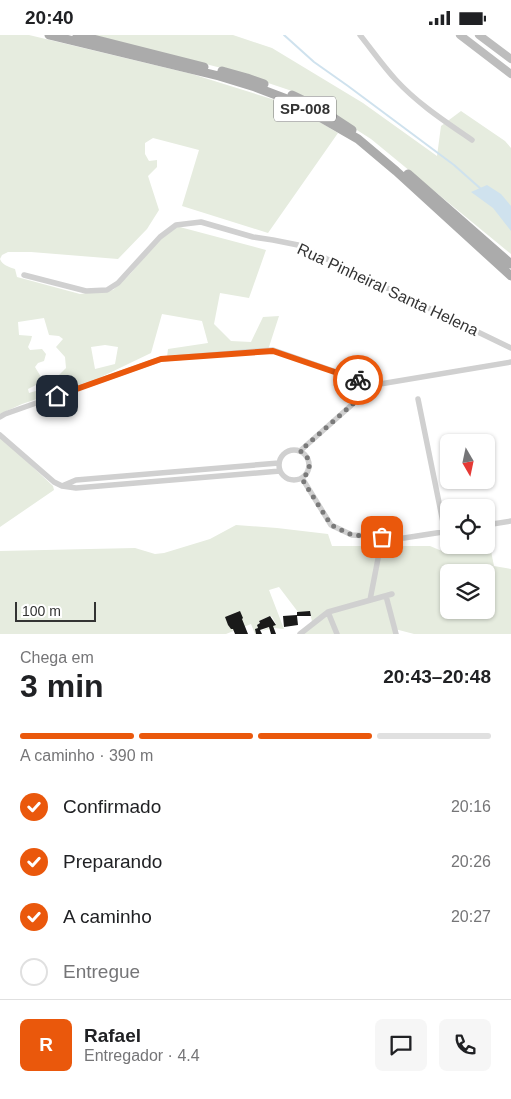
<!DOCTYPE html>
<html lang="pt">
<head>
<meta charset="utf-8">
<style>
	:root { --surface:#fff; --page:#f6f6f6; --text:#202124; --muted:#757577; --line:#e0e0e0; --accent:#ea580c }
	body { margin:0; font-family:Arial,sans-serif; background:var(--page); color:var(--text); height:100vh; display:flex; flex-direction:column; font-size:19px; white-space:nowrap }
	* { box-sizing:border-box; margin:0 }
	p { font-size:16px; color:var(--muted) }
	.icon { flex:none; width:28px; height:28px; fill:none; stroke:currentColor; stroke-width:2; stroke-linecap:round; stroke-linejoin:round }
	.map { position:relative; height:599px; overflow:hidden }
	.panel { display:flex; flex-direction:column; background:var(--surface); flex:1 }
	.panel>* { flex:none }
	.needle { width:32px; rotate:171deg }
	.controls { position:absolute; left:440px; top:399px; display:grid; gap:10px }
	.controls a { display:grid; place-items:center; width:55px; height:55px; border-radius:8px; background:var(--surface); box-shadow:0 1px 4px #0004; font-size:25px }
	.scale { position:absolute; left:15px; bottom:12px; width:81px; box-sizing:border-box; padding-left:5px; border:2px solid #333; border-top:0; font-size:14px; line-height:18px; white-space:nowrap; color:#333; -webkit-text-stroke:4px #fff; paint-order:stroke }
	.pin { position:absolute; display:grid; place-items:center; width:42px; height:42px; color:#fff; margin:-21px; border-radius:10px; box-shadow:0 2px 8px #0006 }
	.courier { position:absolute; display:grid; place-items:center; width:50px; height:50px; margin:-25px; border:4px solid #ea580c; border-radius:50%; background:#fff; color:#222; box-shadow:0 1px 6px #0007 }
	.head em { font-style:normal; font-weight:800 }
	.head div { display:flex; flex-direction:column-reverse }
	.head { display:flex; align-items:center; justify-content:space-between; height:85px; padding:0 20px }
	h1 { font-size:32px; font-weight:800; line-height:38px }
	.bar { display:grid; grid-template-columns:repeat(4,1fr); gap:8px 5px; align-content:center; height:60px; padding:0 20px }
	.bar i { height:6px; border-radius:4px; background:var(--line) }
	.bar .active { background:var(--accent) }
	.bar p { grid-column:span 4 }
	.line { display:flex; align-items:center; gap:12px; padding:0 20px; border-top:1px solid var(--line) }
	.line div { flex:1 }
	.round { display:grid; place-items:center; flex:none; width:52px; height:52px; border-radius:8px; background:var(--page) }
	ol { padding:0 20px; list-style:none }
	li { display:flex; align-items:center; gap:15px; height:55px }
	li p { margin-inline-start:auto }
	li .icon { padding:5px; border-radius:50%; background:var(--accent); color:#fff; stroke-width:4 }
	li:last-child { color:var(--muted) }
	li i { width:28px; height:28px; border:2px solid var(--line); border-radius:50% }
	.status { display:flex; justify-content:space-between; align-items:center; height:35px; padding:0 25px; background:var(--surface); direction:ltr }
	.status svg { height:14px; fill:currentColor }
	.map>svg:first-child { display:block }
	.green { fill:#e6ecdf; fill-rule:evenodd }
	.water { fill:#cfe2ee }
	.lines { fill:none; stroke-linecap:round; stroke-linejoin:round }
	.stream { stroke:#cfe2ee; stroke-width:2 }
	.building { fill:#1a1a1a }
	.street { stroke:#d0d0d0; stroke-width:5.5 }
	.secondary { stroke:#bdbdbd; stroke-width:8 }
	.primary { stroke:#ababab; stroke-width:9 }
	.done { stroke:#7a7a7a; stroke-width:5; stroke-dasharray:0 9 }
	.route { stroke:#ea580c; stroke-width:6 }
	.labels { text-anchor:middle; stroke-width:5; stroke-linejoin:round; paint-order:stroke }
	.shield { fill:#fff; stroke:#707070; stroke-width:1 }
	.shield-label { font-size:15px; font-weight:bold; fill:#333 }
	.street-label { font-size:16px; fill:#333; stroke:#fff }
</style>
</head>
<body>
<div class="status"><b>20:40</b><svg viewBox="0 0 49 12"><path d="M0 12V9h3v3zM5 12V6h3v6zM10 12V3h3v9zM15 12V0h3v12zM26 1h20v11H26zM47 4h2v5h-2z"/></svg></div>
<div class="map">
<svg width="511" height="599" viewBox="0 0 511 599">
	<rect width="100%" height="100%" fill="#fff"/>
	<path class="green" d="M 0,0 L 29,0 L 192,39 L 291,70 L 338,98 L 268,198 L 182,171 L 199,115 L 153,103 L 145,108 L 145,119 L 149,126 L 157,125 L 157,132 L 148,141 L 159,175 L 147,194 L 118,224 L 31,217 L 8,217 L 2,220 L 0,224 C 2,230 9,232 15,234 L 17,242 L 80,259 L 113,255 L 131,238 L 160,203 L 176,191 L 266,215 L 249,263 L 220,258 L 214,289 L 231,306 L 251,307 L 263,282 L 279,281 L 268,315 L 167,322 L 168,314 L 208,308 L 202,286 L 162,279 L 151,318 L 99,343 L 22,369 L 0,379 ZM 44,283 L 49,300 L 59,301 L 63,304 L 56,312 L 65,322 L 66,333 L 58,341 L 51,343 L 49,352 L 29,358 L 28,354 L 38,349 L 41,342 L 35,332 L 38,328 L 44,326 L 46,319 L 42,314 L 30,315 L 28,312 L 31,305 L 32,301 L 19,300 L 18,287 ZM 105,310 L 118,312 L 115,329 L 95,334 L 91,312 Z
		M 93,0 L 233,0 L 272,13 L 363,68 L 437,121 L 441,91 L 461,76 L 505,106 L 511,113 L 511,219 L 371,104 L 316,69 L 292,56 L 229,35 Z
		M 0,401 L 53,451 L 54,455 L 0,492 Z
		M 236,490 L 277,493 L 328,499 L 332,511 L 430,511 L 449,519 L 463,510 L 486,510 L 486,504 L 489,506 L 494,531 L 511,534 L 511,599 L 414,599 L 395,594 L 396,599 L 300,599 L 312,587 L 310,577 L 298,577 L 279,552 L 269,555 L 284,594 L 274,593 L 261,596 L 276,589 L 272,582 L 270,581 L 259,586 L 260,588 L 257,590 L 258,593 L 255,594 L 256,599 L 255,599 L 251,589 L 226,599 L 0,599 L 0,516 L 135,513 L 155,519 L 164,518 L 210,504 ZM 449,538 L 486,538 L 486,575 L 449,575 Z"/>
	<path class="water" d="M 487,150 L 501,159 L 511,171 L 511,196 L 493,173 L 471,157 Z"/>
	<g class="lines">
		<path class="stream" d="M 284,0 L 314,27 L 348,51 L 454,130 L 481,154"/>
	</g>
	<path class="building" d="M 240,576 L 243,583 L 242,584 L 248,599 L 235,599 L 233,594 L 231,594 L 228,590 L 225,582 Z
		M 310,576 L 311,581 L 297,581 L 298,590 L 284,592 L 283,581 L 297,580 L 297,577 Z
		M 270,581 L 276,590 L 273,591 L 276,599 L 271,599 L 269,592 L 260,595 L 262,599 L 256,599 L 255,594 L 258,593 L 257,590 L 260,588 L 259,586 Z"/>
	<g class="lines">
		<path class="street" d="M 360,0 C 372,15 383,31 396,45 C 418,69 446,87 472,105
			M 24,240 L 86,256 L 107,255 L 118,248 L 160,202 L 176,190 L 201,187 L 253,202 L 273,205 L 298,210 L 511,313
			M 418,364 L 445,497
			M 0,382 L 5,379 L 161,324 L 273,315 L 374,350 L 511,327
			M 0,400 L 54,447 L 62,451 L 76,453 L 280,436
			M279 430a15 15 0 1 1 30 0a15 15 0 1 1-30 0Z
			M 300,416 L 374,350
			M 302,443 L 331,490 L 352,500 L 404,503 L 449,496
			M 62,451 L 76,445 L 279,428
			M 486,490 L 511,486
			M 386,561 L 396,599
			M 370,565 L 382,503
			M 328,577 L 337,599
			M 300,599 L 328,577 L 392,559"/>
		<path class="secondary" d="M 460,0 L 511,39
			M 479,0 L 511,24"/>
		<path class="primary" d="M 49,0 L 219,41 L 255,52 L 292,66 L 358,104 L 396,136 L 511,241
			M 77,0 L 204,32
			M 222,36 L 247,43 L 264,49
			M 292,60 L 317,72 L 352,95
			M 408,139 L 511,229"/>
	</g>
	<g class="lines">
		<path class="done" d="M 358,345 L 374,350 L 300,416 C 312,423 312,435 302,444 L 331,490 L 352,500 L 382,502"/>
		<path class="route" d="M 57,361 L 161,324 L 273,316 L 358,345"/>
	</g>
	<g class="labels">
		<rect class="shield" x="274" y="61.5" width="62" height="25" rx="4"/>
		<g class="shield-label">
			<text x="305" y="79">SP-008</text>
		</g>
		<g class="street-label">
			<text transform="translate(388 254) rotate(25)" y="6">Rua Pinheiral Santa Helena</text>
		</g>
	</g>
</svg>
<div class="controls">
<a><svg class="needle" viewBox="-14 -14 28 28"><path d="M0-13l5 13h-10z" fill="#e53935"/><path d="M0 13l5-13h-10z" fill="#757577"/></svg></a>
<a><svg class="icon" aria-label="locate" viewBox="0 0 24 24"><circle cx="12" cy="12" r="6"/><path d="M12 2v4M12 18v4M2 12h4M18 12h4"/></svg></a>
<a><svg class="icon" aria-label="layers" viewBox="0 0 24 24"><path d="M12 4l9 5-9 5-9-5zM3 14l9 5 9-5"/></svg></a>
</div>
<div class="scale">100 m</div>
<div class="pin" style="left:382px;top:502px;background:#ea580c"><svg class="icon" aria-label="bag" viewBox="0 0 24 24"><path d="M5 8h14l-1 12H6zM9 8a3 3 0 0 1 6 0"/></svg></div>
<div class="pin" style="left:57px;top:361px;background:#1f2937"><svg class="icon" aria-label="home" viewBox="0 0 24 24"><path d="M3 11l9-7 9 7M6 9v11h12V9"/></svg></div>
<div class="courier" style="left:358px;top:345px"><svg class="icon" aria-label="bike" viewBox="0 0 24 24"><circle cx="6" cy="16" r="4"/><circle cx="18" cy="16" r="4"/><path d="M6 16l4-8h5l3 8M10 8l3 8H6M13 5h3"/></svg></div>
</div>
<section class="panel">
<div class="head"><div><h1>3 min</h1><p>Chega em</p></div><em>20:43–20:48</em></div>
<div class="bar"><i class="active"></i><i class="active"></i><i class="active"></i><i></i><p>A caminho · 390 m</p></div>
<ol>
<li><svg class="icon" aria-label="check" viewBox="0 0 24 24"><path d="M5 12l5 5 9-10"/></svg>Confirmado<p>20:16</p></li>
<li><svg class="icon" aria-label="check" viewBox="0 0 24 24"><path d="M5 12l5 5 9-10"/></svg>Preparando<p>20:26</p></li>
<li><svg class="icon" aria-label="check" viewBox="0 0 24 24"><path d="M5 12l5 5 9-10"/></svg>A caminho<p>20:27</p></li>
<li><i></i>Entregue</li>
</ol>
<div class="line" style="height:90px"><b class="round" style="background:var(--accent);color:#fff">R</b><div><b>Rafael</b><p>Entregador · 4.4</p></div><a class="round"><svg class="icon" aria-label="chat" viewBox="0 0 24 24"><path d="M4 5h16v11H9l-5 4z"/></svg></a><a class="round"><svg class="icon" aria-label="phone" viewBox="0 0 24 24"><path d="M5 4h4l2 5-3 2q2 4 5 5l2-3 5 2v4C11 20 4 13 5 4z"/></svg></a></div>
</section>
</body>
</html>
